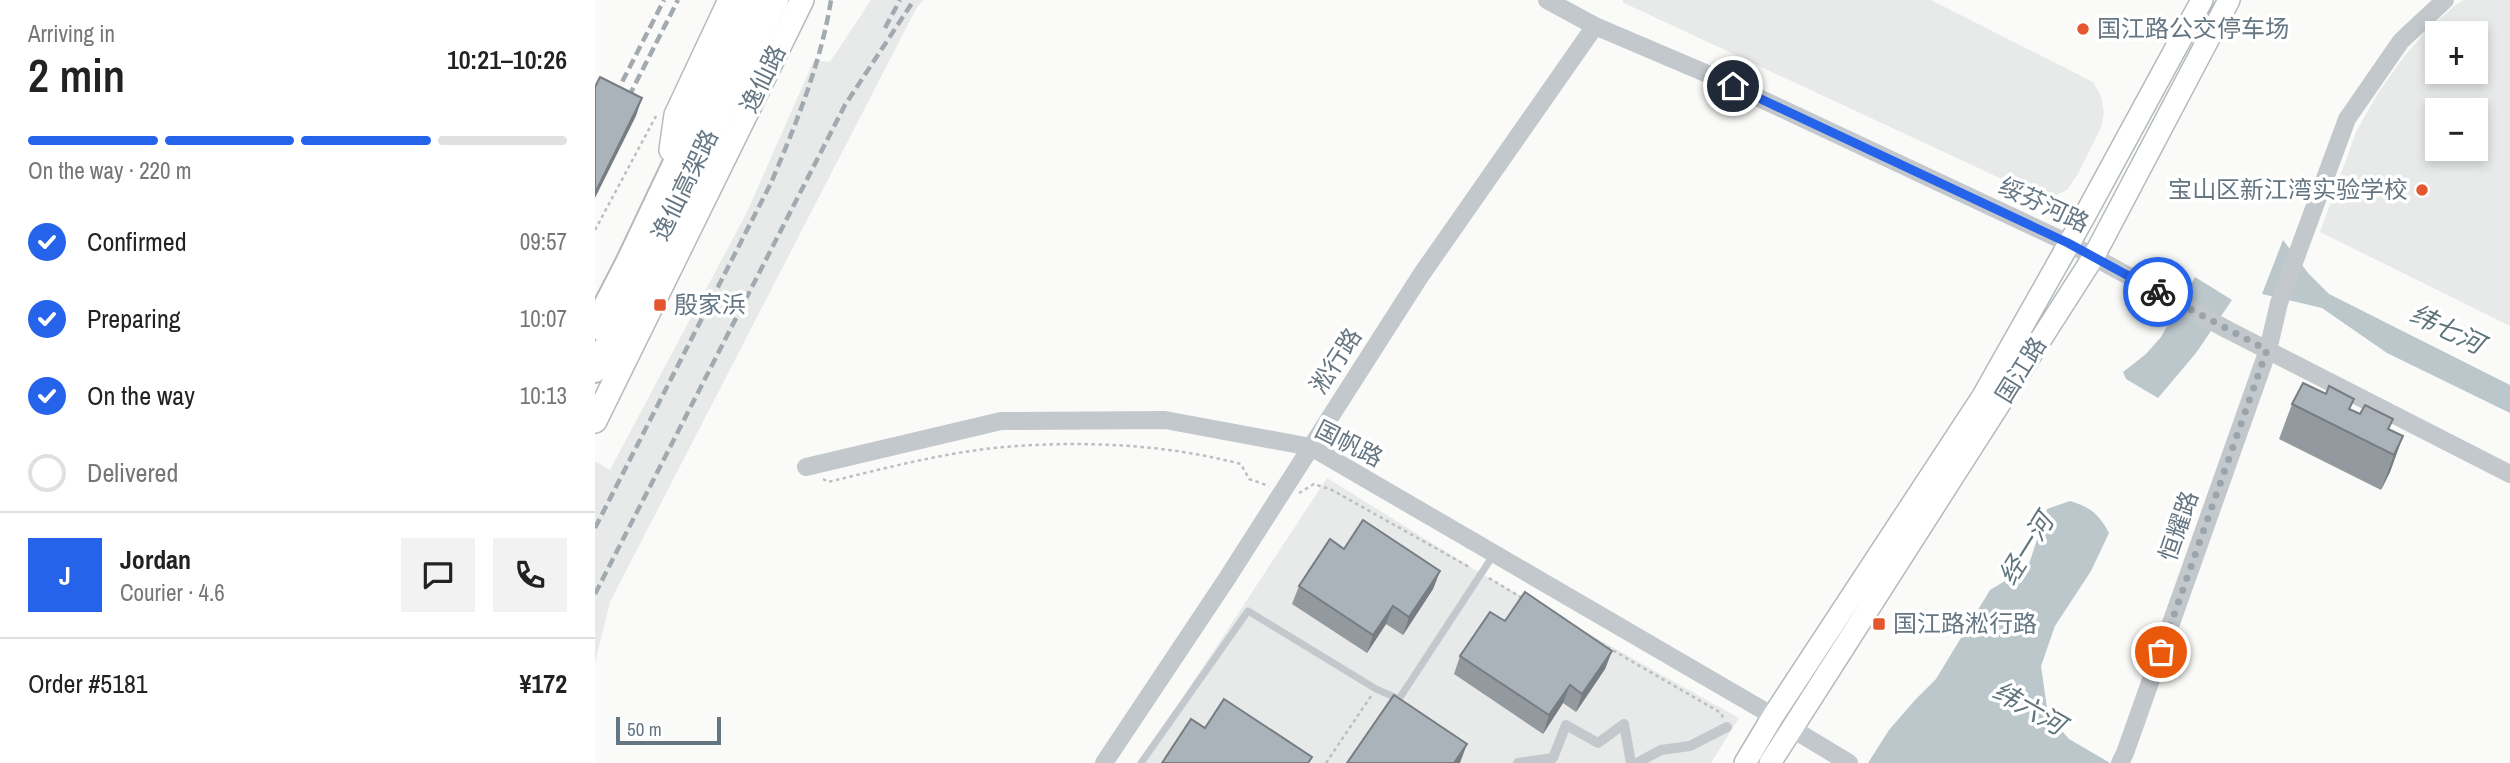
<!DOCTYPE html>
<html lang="en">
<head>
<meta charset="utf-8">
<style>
	:root { --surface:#fff; --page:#f2f2f2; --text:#222; --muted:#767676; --line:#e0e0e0; --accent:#2563eb }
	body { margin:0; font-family:"Archivo Narrow","Noto Sans SC",sans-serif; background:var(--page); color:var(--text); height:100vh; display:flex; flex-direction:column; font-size:26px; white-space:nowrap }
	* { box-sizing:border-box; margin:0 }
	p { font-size:23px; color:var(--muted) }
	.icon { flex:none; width:38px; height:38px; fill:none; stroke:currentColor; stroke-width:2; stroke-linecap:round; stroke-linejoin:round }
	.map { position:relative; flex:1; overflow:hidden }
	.side { display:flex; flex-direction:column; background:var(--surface); width:595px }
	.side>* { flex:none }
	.tools { position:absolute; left:1830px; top:21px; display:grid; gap:14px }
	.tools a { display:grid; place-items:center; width:63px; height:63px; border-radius:0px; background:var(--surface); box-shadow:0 4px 10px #0003; font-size:35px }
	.scale { position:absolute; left:21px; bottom:18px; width:105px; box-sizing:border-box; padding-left:7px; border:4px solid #657683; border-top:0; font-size:19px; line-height:24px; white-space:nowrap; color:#657683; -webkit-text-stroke:5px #fff; paint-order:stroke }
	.pin { position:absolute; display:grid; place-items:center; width:60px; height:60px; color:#fff; margin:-30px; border:4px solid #fff; border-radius:50%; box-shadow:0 2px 7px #0007 }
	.courier { position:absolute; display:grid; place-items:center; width:70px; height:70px; margin:-35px; border:5px solid #2563eb; border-radius:50%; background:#fff; color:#222; box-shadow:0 2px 9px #0007 }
	.headline em { font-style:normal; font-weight:600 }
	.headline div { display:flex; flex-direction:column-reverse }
	.headline { display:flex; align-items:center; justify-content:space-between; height:119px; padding:0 28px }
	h1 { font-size:46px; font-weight:600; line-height:52px }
	.bar { display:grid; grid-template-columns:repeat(4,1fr); gap:10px 7px; align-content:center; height:84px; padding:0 28px }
	.bar i { height:9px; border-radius:5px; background:var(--line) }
	.bar .active { background:var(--accent) }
	.bar p { grid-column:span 4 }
	.line { display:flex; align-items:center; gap:18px; padding:0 28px; border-top:2px solid var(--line) }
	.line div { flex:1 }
	.round { display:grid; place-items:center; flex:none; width:74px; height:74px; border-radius:0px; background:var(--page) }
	ol { padding:0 28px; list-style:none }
	li { display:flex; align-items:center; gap:21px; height:77px }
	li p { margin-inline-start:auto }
	li .icon { padding:7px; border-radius:50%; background:var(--accent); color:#fff; stroke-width:4 }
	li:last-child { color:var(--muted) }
	li i { width:38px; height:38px; border:4px solid var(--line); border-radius:50% }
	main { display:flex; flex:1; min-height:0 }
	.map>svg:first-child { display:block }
	.built { fill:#e8e9e9; fill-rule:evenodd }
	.water { fill:#bbc7cb }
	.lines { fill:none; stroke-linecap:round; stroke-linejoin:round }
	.secondary-casing { stroke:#b3babf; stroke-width:24 }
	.primary-casing { stroke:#b5babe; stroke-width:26 }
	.trunk-casing { stroke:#b4b9bd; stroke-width:28 }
	.path { stroke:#bbbfc2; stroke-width:2.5; stroke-dasharray:3.5 3.5; stroke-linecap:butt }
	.service { stroke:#c3c8cc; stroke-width:7 }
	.pedestrian { stroke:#c3c8cc; stroke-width:10 }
	.tertiary { stroke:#c3c8cc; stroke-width:18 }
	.secondary { stroke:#fff; stroke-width:21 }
	.primary { stroke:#fff; stroke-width:23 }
	.trunk { stroke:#fff; stroke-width:24 }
	.rail { stroke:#a2aab0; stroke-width:4.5; stroke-dasharray:10 5; stroke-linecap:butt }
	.wall { fill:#929a9f }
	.shaded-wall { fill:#777d82 }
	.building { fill:#aab3b9; stroke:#777d82; stroke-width:2 }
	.done { stroke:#99a4ac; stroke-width:7; stroke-dasharray:0 12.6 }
	.route { stroke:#2563eb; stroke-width:9 }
	.poi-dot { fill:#e4572e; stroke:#fff; stroke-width:2.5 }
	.labels { text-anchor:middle; stroke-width:7; stroke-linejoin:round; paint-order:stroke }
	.poi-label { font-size:24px; fill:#657683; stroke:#fff; text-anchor:start }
	.street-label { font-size:24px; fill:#657683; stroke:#fff }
	.water-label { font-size:26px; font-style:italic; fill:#60757c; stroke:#fff }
</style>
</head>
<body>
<main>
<section class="side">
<div class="headline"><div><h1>2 min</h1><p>Arriving in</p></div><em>10:21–10:26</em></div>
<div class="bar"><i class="active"></i><i class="active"></i><i class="active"></i><i></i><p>On the way · 220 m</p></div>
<ol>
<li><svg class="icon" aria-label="check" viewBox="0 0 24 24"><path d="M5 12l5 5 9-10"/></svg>Confirmed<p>09:57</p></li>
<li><svg class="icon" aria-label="check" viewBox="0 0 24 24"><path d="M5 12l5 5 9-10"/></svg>Preparing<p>10:07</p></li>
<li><svg class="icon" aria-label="check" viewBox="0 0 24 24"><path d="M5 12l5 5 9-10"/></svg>On the way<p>10:13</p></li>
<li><i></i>Delivered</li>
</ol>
<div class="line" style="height:126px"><b class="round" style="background:var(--accent);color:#fff">J</b><div><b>Jordan</b><p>Courier · 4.6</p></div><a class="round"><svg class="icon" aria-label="chat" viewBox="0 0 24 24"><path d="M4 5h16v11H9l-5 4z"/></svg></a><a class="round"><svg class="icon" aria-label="phone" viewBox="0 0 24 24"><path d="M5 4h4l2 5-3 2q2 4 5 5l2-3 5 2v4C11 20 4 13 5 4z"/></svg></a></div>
<div class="line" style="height:91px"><div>Order #5181</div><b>¥172</b></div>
</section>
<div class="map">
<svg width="1915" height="763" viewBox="0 0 1915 763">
	<rect width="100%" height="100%" fill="#fafaf8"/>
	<path class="built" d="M 276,0 L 328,0 L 321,9 L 15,602 L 0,663 L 0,461 L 15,470 L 152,212 L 219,60 L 235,62 Z
		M 1028,0 L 1336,0 L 1498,82 L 1506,96 L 1509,113 L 1506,128 L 1484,172 L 1472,190 L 1457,197 L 1439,194 L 1027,2 Z
		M 1869,0 L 1915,0 L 1915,326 L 1725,232 L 1761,132 L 1783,93 L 1808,58 L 1831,31 L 1860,5 ZM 1881,33 L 1881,72 L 1843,72 L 1843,33 ZM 1881,110 L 1881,149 L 1843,149 L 1843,110 Z
		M 732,478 L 887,574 L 1144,718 L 1116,763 L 545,763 Z"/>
	<path class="water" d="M 1688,240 L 1713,273 L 1734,294 L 1915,385 L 1915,413 L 1792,353 L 1727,308 L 1667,294 Z
		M 1600,277 L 1637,300 L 1601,353 L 1563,398 L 1531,379 L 1528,372 L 1551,354 L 1566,337 Z
		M 1475,501 C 1495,507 1504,514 1514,533 L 1496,571 L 1460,626 L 1446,666 L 1453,715 L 1474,739 L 1515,763 L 1273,763 L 1294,730 L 1320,700 L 1341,679 L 1395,590 L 1433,567 L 1452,509 Z"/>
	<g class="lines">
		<defs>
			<path id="secondary" d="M 1150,763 L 1178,716 L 1388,396 L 1489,217 L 1607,0
				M 1175,763 L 1499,256 L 1634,0"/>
			<path id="primary" d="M 76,150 L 81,115 L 135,0
				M 0,421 L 207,0"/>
			<path id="trunk" d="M 0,327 L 33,263 L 158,0
				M 0,370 L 181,0"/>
		</defs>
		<use href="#secondary" class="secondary-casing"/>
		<use href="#primary" class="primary-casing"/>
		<use href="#trunk" class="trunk-casing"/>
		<path class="path" d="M 0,230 L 61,116
			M 228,479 L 233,482 C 295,467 359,450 422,446 C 496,441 574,445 646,464 L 654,479 L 674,486
			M 704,493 L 719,484 L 737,490 L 876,568
			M 894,578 L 927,598
			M 1000,640 L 1126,713 L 1128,718
			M 731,763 L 776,696"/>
		<path class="service" d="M 546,763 L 653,611 L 781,689 L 804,699 L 899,554"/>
		<path class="pedestrian" d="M 923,763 L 958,758 L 971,725 L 1003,743 L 1029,724 L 1036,763
			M 1042,763 L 1066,750 L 1095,746 L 1132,727"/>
		<path class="tertiary" d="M 952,0 L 1000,26 L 1115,75 L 1473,243 L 1633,330 L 1915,474
			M 211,467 L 406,421 L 570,420 L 716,447 L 1178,716
			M 1196,728 L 1254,763
			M 509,763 L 631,580 L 826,275 L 1000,26
			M 1525,763 L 1530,753 L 1673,350 L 1684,303 L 1752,119 L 1806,41 L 1850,0"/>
		<use href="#secondary" class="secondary"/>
		<use href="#primary" class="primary"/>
		<use href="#trunk" class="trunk"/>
		<path class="rail" d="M 290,28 L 305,0
			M 27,110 L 83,0
			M 0,135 L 69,0
			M 0,528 L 176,183 C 201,124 226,63 236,0
			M 0,594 L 250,105 L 319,0"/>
	</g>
	<path class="wall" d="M 1731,394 L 1756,409 L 1808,436 L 1795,472 L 1786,490 L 1684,439 L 1697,404 Z
		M 749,549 L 845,571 L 838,589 L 808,635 L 791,624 L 772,653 L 697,604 L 704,586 Z
		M 910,621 L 1017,651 L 1010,669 L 981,712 L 968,703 L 948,734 L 859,674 L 865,656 Z"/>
	<path class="shaded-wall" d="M 47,98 L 41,116 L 0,198 L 0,193 Z
		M 1808,436 L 1795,472 L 1786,490 L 1799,455 Z
		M 845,571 L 838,589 L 808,635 L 814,617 Z
		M 798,606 L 791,624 L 772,653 L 778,635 Z
		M 1017,651 L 1010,669 L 981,712 L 987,694 Z
		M 975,685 L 968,703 L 948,734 L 954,715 Z
		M 872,744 L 865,763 L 859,763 Z"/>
	<path class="building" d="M 5,77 L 47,98 L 0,193 L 0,87 Z
		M 1708,383 L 1731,394 L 1734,386 L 1759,399 L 1754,409 L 1765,414 L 1770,405 L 1798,419 L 1793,429 L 1808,436 L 1799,455 L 1697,404 Z
		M 768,520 L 845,571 L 814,617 L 798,606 L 778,635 L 704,586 L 735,539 L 749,549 Z
		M 930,592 L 1017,651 L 987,694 L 975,685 L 954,715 L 865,656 L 895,612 L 910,621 Z
		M 799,695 L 872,744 L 859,763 L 752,763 Z
		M 629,699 L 717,757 L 713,763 L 567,763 L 596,719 L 610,728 Z"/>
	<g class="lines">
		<path class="done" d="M 1563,292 L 1672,350 L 1566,652"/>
		<path class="route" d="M 1138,86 L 1473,243 L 1563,292"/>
	</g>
	<g class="poi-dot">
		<circle cx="1488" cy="29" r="7"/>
		<circle cx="1827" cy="190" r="7"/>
		<rect x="58" y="298" width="14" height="14" rx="3.5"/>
		<rect x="1277" y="617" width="14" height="14" rx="3.5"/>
	</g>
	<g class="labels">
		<g class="poi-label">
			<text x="1502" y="37">国江路公交停车场</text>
			<text x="1813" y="198" text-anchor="end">宝山区新江湾实验学校</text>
			<text x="79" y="313">殷家浜</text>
			<text x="1298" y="632">国江路淞行路</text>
		</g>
		<g class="street-label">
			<text transform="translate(168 79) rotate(-64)" y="8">逸仙路</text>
			<text transform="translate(90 185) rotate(-64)" y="8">逸仙高架路</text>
			<text transform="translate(1449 205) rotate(25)" y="8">绥芬河路</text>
			<text transform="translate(741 361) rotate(-57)" y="8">淞行路</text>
			<text transform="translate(1426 370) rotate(-58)" y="8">国江路</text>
			<text transform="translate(754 444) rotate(27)" y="8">国帆路</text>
			<text transform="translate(1584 526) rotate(-71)" y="8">恒耀路</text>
		</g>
		<g class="water-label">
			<text transform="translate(1852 329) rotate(26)" y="9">纬七河</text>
			<text transform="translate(1431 549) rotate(-58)" y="9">经一河</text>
			<text transform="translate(1434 708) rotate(30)" y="9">纬六河</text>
		</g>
	</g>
</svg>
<div class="tools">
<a>+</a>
<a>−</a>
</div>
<div class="scale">50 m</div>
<div class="pin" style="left:1566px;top:652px;background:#ea580c"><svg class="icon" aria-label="bag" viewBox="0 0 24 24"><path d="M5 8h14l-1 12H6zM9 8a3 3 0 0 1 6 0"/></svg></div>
<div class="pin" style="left:1138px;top:86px;background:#1f2937"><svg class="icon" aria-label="home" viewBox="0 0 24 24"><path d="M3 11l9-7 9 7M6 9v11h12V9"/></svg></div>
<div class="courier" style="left:1563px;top:292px"><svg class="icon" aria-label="bike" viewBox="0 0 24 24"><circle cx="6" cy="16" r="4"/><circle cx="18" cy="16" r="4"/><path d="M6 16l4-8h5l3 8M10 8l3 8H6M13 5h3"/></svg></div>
</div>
</main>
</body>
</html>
